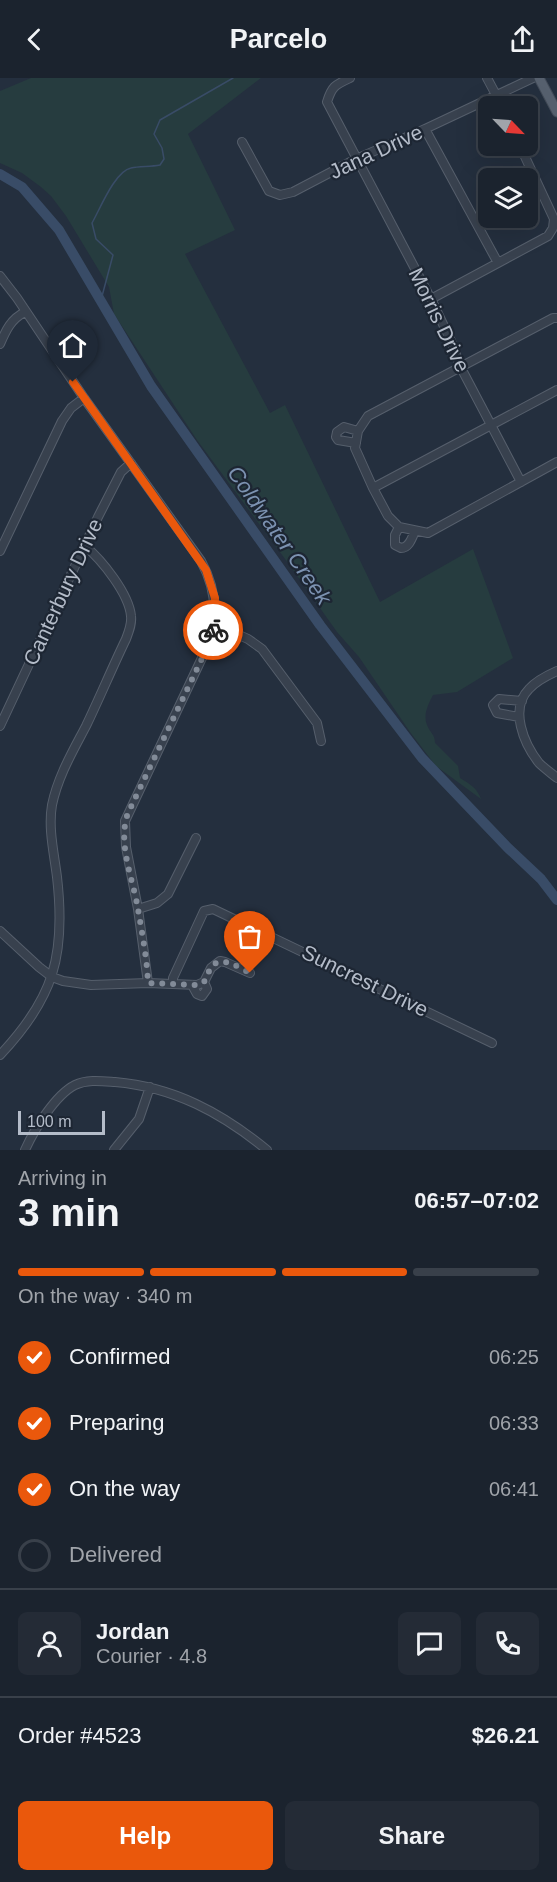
<!DOCTYPE html>
<html lang="en">
<head>
<meta charset="utf-8">
<style>
	:root { --surface:#1b232e; --page:#242b36; --text:#f1f3f6; --muted:#a0a4aa; --line:#39404a; --accent:#ea580c }
	body { margin:0; font-family:Arial,sans-serif; background:var(--page); color:var(--text); height:100vh; display:flex; flex-direction:column; font-size:22px; white-space:nowrap }
	* { box-sizing:border-box; margin:0 }
	p { font-size:20px; color:var(--muted) }
	.icon { flex:none; width:33px; height:33px; fill:none; stroke:currentColor; stroke-width:2; stroke-linecap:round; stroke-linejoin:round }
	.map { position:relative; height:1072px; overflow:hidden }
	.panel { display:flex; flex-direction:column; background:var(--surface); flex:1 }
	.panel>* { flex:none }
	.needle { width:39px; rotate:115deg }
	.controls { position:absolute; left:478px; top:18px; display:grid; gap:12px }
	.controls a { display:grid; place-items:center; width:60px; height:60px; border-radius:9px; background:var(--surface); box-shadow:0 6px 24px #0002,0 0 0 2px var(--line); font-size:30px }
	.scale { position:absolute; left:18px; bottom:15px; width:87px; box-sizing:border-box; padding-left:6px; border:3px solid #b4bcc9; border-top:0; font-size:16px; line-height:21px; white-space:nowrap; color:#b4bcc9; -webkit-text-stroke:4px #1d2633; paint-order:stroke }
	.pin { position:absolute; display:grid; place-items:center; width:51px; height:51px; color:#fff; margin:-62px -26px; border-radius:50% 50% 50% 0; rotate:-45deg; box-shadow:0 0 6px #0007 }
	.pin .icon { rotate:45deg }
	.courier { position:absolute; display:grid; place-items:center; width:60px; height:60px; margin:-30px; border:4px solid #ea580c; border-radius:50%; background:#fff; color:#222; box-shadow:0 2px 8px #0007 }
	.summary em { font-style:normal; font-weight:600 }
	.summary div { display:flex; flex-direction:column-reverse }
	.summary { display:flex; align-items:center; justify-content:space-between; height:102px; padding:0 18px }
	h1 { font-size:39px; font-weight:600; line-height:45px }
	.bar { display:grid; grid-template-columns:repeat(4,1fr); gap:9px 6px; align-content:center; height:72px; padding:0 18px }
	.bar i { height:8px; border-radius:4px; background:var(--line) }
	.bar .current { background:var(--accent) }
	.bar p { grid-column:span 4 }
	.line { display:flex; align-items:center; gap:15px; padding:0 18px; border-top:2px solid var(--line) }
	.line div { flex:1 }
	.round { display:grid; place-items:center; flex:none; width:63px; height:63px; border-radius:9px; background:var(--page) }
	ol { padding:0 18px; list-style:none }
	li { display:flex; align-items:center; gap:18px; height:66px }
	li p { margin-inline-start:auto }
	li .icon { padding:6px; border-radius:50%; background:var(--accent); color:#fff; stroke-width:4 }
	li:last-child { color:var(--muted) }
	li i { width:33px; height:33px; border:3px solid var(--line); border-radius:50% }
	.button { display:flex; gap:12px; margin-top:auto; padding:12px 18px }
	.button a { flex:1; height:69px; border-radius:9px; background:var(--accent); color:#fff; font-size:24px; font-weight:600; line-height:69px; text-align:center }
	.button a+a { background:var(--page); color:var(--text) }
	header { display:flex; justify-content:space-between; align-items:center; height:78px; padding:0 18px; background:var(--surface); font-size:27px; font-weight:600 }
	.map>svg:first-child { display:block }
	.green { fill:#263c3f }
	.lines { fill:none; stroke-linecap:round; stroke-linejoin:round }
	.stream { stroke:#394c67; stroke-width:1.5 }
	.river { stroke:#394c67; stroke-width:10 }
	.minor-casing { stroke:#565f6c; stroke-width:10 }
	.major-casing { stroke:#414a57; stroke-width:11 }
	.minor { stroke:#38414e; stroke-width:8 }
	.major { stroke:#56606e; stroke-width:9 }
	.done { stroke:#828b98; stroke-width:6; stroke-dasharray:0 10.8 }
	.route { stroke:#ea580c; stroke-width:8 }
	.labels { text-anchor:middle; stroke-width:4.5; stroke-linejoin:round; paint-order:stroke }
	.street-label { font-size:21px; fill:#b4bcc9; stroke:#1d2633 }
	.water-label { font-size:22px; font-style:italic; fill:#7c92b1; stroke:#1d2633 }
</style>
</head>
<body>
<header><svg class="icon" aria-label="back" viewBox="0 0 24 24"><path d="M15 5l-7 7 7 7"/></svg>Parcelo<svg class="icon" aria-label="share" viewBox="0 0 24 24"><path d="M12 15V3M7 8l5-5 5 5M5 13v7h14v-7"/></svg></header>
<div class="map">
<svg width="557" height="1072" viewBox="0 0 557 1072">
	<rect width="100%" height="100%" fill="#242f3e"/>
	<path class="green" d="M 31,0 L 261,0 L 188,56 L 235,152 L 185,176 L 270,335 L 285,327 L 380,524 L 473,471 L 513,580 L 457,614 L 433,617 C 428,627 423,636 427,647 C 430,655 435,656 435,665 L 458,688 L 460,700 C 470,706 477,710 481,721 L 436,688 L 410,654 L 359,579 L 337,554 L 291,489 L 197,362 L 114,236 L 109,209 L 66,138 L 51,118 L 41,109 L 22,95 L 0,85 L 0,13 Z"/>
	<g class="lines">
		<path class="stream" d="M 101,222 L 113,177 L 96,161 L 92,145 C 100,131 115,93 131,90 C 140,88 150,89 160,87 L 164,81 L 162,70 L 154,56 L 160,42 L 233,0"/>
		<path class="river" d="M 0,96 L 22,109 L 59,152 L 151,308 L 320,547 L 422,680 L 508,770 L 541,801 L 557,822"/>
		<defs>
			<path id="minor" d="M 350,0 C 335,7 332,8 327,24 L 431,221 L 451,263 L 460,288 L 521,404
				M 487,0 L 502,28
				M 425,51 L 498,185
				M 242,64 L 269,113 L 280,117 L 293,114 L 356,81 L 425,51 L 533,0
				M 0,198 L 17,220 L 84,320 L 201,483 C 216,510 218,537 209,565 L 125,743 L 126,769 L 138,831 L 148,905
				M 431,221 L 548,158 L 553,150 L 554,141 L 520,68
				M 557,240 L 553,240 L 368,338 L 358,353 L 355,370 L 373,410 L 388,438 L 399,449 L 428,455 L 557,384
				M 0,266 C 6,252 11,241 25,234
				M 356,365 L 338,362 L 336,359 L 337,354 L 344,349 L 358,353
				M 373,410 L 557,312
				M 399,449 L 395,457 L 395,467 L 401,470 C 409,470 412,460 415,453
				M 0,473 L 62,343 L 71,330 L 84,320
				M 213,553 L 239,557 L 248,561 L 262,571 L 317,645 L 321,663
				M 557,593 C 548,597 536,603 529,611 C 509,631 524,666 539,685 C 544,690 551,695 557,700
				M 519,639 L 497,635 L 493,627 L 499,621 L 522,623
				M 0,648 L 98,439 L 121,394 L 131,385
				M 138,831 L 157,825 L 168,816 L 196,760
				M 0,853 L 39,889 L 52,899 L 63,903 L 91,907 L 148,905 L 197,907 L 204,904 L 211,890 L 220,883 L 225,884 L 250,895
				M 173,906 L 173,900 L 204,833 L 213,831 L 492,965
				M 192,907 L 197,916 L 202,918 L 207,911 L 204,904
				M 0,977 C 54,920 66,877 57,799 C 54,775 48,750 52,727 C 58,698 73,673 86,648 C 100,619 112,590 126,561 C 129,553 132,546 131,538 C 129,516 102,482 85,468
				M 25,1072 C 34,1052 55,1017 75,1007 C 87,1001 102,1003 115,1004 C 174,1009 222,1035 267,1072
				M 114,1072 L 139,1041 L 150,1009"/>
			<path id="major" d="M 539,0 L 557,34"/>
		</defs>
		<use href="#minor" class="minor-casing"/>
		<use href="#major" class="major-casing"/>
		<use href="#minor" class="minor"/>
		<use href="#major" class="major"/>
	</g>
	<g class="lines">
		<path class="done" d="M 213,552 L 209,566 L 128,735 C 117,765 133,801 138,831 C 142,855 147,880 148,905 L 197,907 L 204,904 C 207,899 209,891 213,887 C 223,878 240,890 250,895"/>
		<path class="route" d="M 73,304 L 206,492 L 215,520 L 213,552"/>
	</g>
	<g class="labels">
		<g class="street-label">
			<text transform="translate(376 74) rotate(-25)" y="7">Jana Drive</text>
			<text transform="translate(439 242) rotate(64)" y="7">Morris Drive</text>
			<text transform="translate(63 514) rotate(-65)" y="7">Canterbury Drive</text>
			<text transform="translate(365 903) rotate(26)" y="7">Suncrest Drive</text>
		</g>
		<g class="water-label">
			<text transform="translate(280 457) rotate(55)" y="8">Coldwater Creek</text>
		</g>
	</g>
</svg>
<div class="controls">
<a><svg class="needle" viewBox="-14 -14 28 28"><path d="M0-13l5 13h-10z" fill="#e53935"/><path d="M0 13l5-13h-10z" fill="#a0a4aa"/></svg></a>
<a><svg class="icon" aria-label="layers" viewBox="0 0 24 24"><path d="M12 4l9 5-9 5-9-5zM3 14l9 5 9-5"/></svg></a>
</div>
<div class="scale">100 m</div>
<div class="pin" style="left:250px;top:895px;background:#ea580c"><svg class="icon" aria-label="bag" viewBox="0 0 24 24"><path d="M5 8h14l-1 12H6zM9 8a3 3 0 0 1 6 0"/></svg></div>
<div class="pin" style="left:73px;top:304px;background:#1f2937"><svg class="icon" aria-label="home" viewBox="0 0 24 24"><path d="M3 11l9-7 9 7M6 9v11h12V9"/></svg></div>
<div class="courier" style="left:213px;top:552px"><svg class="icon" aria-label="bike" viewBox="0 0 24 24"><circle cx="6" cy="16" r="4"/><circle cx="18" cy="16" r="4"/><path d="M6 16l4-8h5l3 8M10 8l3 8H6M13 5h3"/></svg></div>
</div>
<section class="panel">
<div class="summary"><div><h1>3 min</h1><p>Arriving in</p></div><em>06:57–07:02</em></div>
<div class="bar"><i class="current"></i><i class="current"></i><i class="current"></i><i></i><p>On the way · 340 m</p></div>
<ol>
<li><svg class="icon" aria-label="check" viewBox="0 0 24 24"><path d="M5 12l5 5 9-10"/></svg>Confirmed<p>06:25</p></li>
<li><svg class="icon" aria-label="check" viewBox="0 0 24 24"><path d="M5 12l5 5 9-10"/></svg>Preparing<p>06:33</p></li>
<li><svg class="icon" aria-label="check" viewBox="0 0 24 24"><path d="M5 12l5 5 9-10"/></svg>On the way<p>06:41</p></li>
<li><i></i>Delivered</li>
</ol>
<div class="line" style="height:108px"><a class="round"><svg class="icon" aria-label="person" viewBox="0 0 24 24"><circle cx="12" cy="8" r="4"/><path d="M4 21q1-7 8-7t8 7"/></svg></a><div><b>Jordan</b><p>Courier · 4.8</p></div><a class="round"><svg class="icon" aria-label="chat" viewBox="0 0 24 24"><path d="M4 5h16v11H9l-5 4z"/></svg></a><a class="round"><svg class="icon" aria-label="phone" viewBox="0 0 24 24"><path d="M5 4h4l2 5-3 2q2 4 5 5l2-3 5 2v4C11 20 4 13 5 4z"/></svg></a></div>
<div class="line" style="height:78px"><div>Order #4523</div><b>$26.21</b></div>
<div class="button"><a>Help</a><a>Share</a></div>
</section>
</body>
</html>
